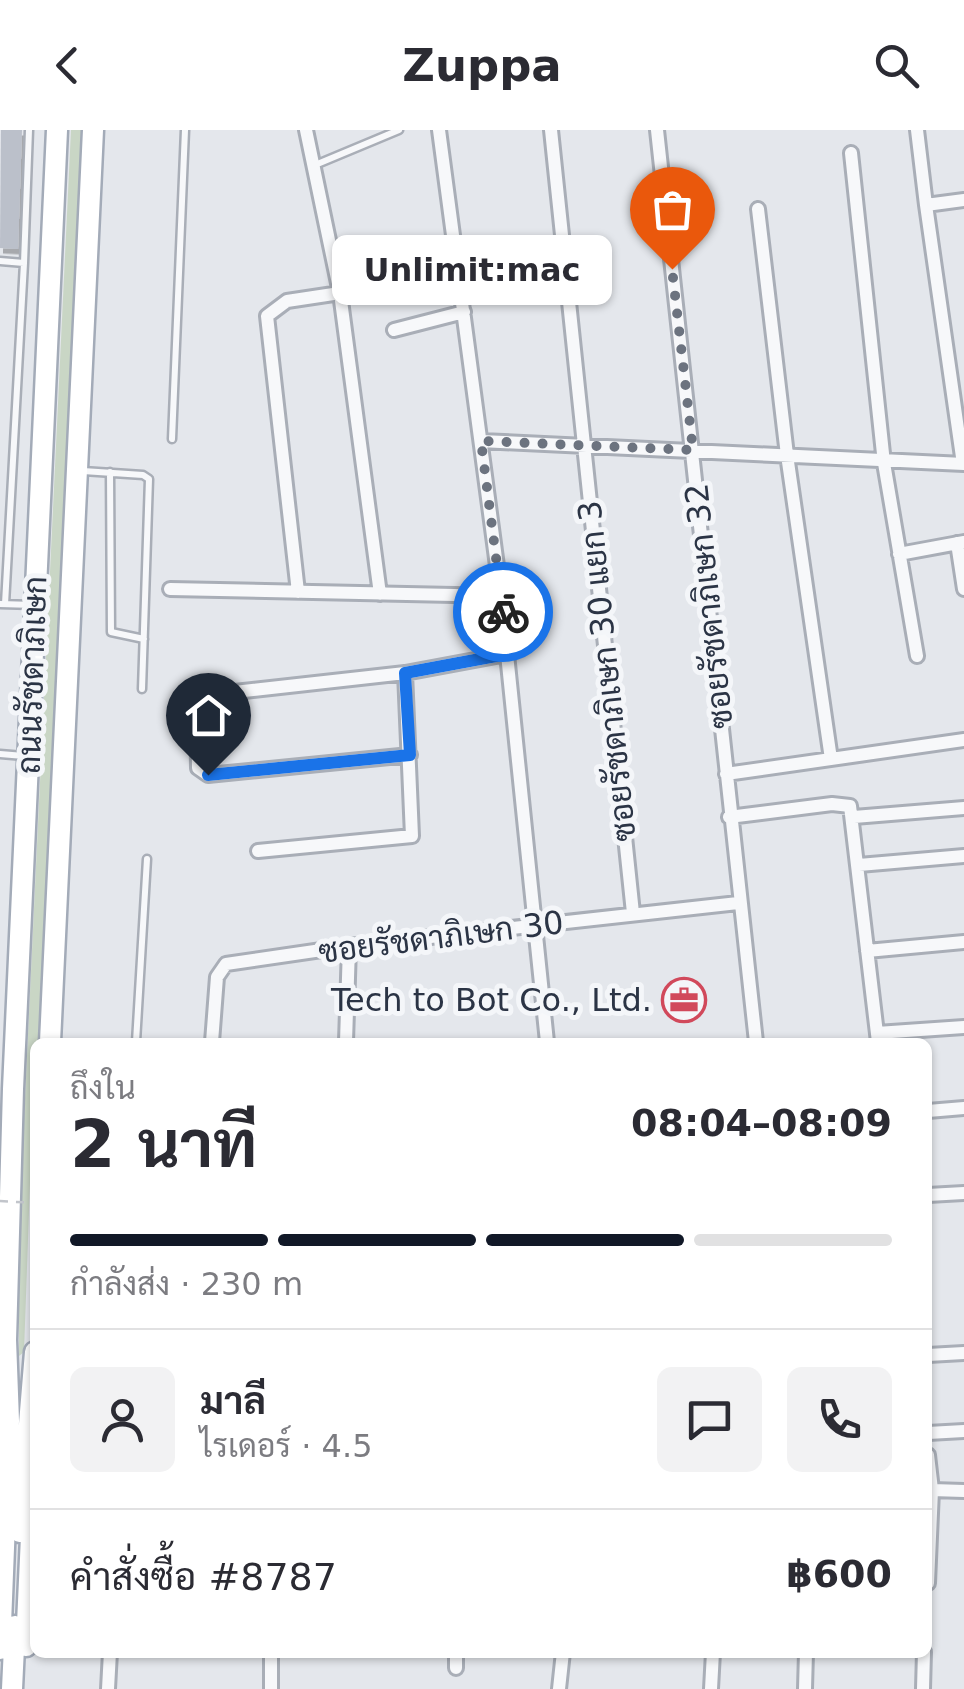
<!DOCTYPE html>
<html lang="th">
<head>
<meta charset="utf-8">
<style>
	:root { --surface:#fff; --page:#f2f2f3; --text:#2b2b33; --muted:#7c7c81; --line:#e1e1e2; --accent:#111827 }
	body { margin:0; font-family:"DejaVu Sans",Sarabun,sans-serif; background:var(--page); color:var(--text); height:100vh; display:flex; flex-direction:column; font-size:38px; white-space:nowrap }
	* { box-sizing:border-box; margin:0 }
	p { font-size:32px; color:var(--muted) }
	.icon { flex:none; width:55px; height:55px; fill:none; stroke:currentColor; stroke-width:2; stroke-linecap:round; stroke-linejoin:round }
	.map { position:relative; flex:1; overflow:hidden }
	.panel { position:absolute; left:30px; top:908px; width:902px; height:620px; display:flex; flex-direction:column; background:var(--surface); border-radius:15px; box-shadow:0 2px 8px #0004 }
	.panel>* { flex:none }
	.pin { position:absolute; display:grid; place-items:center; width:85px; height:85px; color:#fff; margin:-102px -42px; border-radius:50% 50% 50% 0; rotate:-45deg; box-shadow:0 0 10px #0007 }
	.pin .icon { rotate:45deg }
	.courier { position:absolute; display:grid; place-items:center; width:100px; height:100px; margin:-50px; border:8px solid #1a73e8; border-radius:50%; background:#fff; color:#222; box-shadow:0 2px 12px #0007 }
	.bubble { position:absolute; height:70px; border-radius:15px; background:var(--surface); box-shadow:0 2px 8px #0004; font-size:32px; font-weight:700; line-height:70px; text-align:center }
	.summary em { font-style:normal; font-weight:700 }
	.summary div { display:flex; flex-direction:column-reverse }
	.summary { display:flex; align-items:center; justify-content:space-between; height:170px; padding:0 40px }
	h1 { font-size:65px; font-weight:700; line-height:75px }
	.bar { display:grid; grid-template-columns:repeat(4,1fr); gap:15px 10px; align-content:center; height:120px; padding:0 40px }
	.bar i { height:12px; border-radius:8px; background:var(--line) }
	.bar .current { background:var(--accent) }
	.bar p { grid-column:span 4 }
	.line { display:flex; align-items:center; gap:25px; padding:0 40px; border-top:2px solid var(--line) }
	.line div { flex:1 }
	.round { display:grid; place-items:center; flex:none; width:105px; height:105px; border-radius:15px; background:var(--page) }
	header { display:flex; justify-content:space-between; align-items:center; height:130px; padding:0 40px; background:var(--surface); font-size:45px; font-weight:700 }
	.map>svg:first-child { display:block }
	.green { fill:#c9d6c5 }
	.building { fill:#bbc0ca; filter:url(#shadow) }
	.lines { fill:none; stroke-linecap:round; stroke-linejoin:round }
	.service-casing { stroke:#a9aeb7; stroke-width:11 }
	.minor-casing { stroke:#a9aeb7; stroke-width:18 }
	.primary-casing { stroke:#a3abb8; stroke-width:25 }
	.service { stroke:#f7f8fa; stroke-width:6 }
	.minor { stroke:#f7f8fa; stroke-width:12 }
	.primary { stroke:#fff; stroke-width:20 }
	.path-bridge { stroke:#c2c5cb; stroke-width:2.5; stroke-dasharray:8 8; stroke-linecap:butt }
	.done { stroke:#6c737f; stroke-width:10; stroke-dasharray:0 18 }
	.route { stroke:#1a73e8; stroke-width:12 }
	.labels { text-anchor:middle; stroke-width:10; stroke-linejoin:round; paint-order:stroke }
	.street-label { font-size:32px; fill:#2b3445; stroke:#f4f6f9 }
	.poi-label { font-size:32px; fill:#2b3445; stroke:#f4f6f9; text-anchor:end }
</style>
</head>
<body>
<header><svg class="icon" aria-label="back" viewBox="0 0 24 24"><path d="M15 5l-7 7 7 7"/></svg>Zuppa<svg class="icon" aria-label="search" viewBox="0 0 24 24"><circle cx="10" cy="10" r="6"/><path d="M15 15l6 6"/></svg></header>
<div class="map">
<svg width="964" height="1559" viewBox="0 0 964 1559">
	<defs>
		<filter id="shadow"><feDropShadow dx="3" dy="5.5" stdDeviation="0" flood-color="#0004"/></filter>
	</defs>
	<rect width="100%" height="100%" fill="#e4e7ec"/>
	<path class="green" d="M 71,0 L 82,0 L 39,912 L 35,912 L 24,1222 L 19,1226 L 19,1094 Z"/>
	<path class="building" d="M 1,0 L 22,0 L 18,119 L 0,118 Z"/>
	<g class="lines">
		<defs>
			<path id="service" d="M 315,35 L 399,0
				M 0,131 L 24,133 L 5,474
				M 24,133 L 29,0
				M 172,309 L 185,0
				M 83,341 L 143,345 L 149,349 L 142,559
				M 110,342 L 111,502 L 144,509
				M 0,474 L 34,475
				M 0,624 L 24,626
				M 136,912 L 147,729"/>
			<path id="minor" d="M 306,0 L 340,163 L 380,464
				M 439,0 L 501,466 L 547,912
				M 551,0 L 633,783
				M 657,0 L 756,912
				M 917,0 L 926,75
				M 851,23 L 884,333 L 917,526
				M 758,79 L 787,325 L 831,629
				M 394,200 L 464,182
				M 481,311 L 964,334
				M 963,334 L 926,75 L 964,70
				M 957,413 L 964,459
				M 899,424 L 964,412
				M 170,459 L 501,466
				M 298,462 L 267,186 L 287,171 L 340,163
				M 410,625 L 208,645 L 198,638 L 197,572 L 208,565 L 405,543 L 507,524
				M 726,644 L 964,610
				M 729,687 L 832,674 L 850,676 L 878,912
				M 854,687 L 964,678
				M 258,721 L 412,706 L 405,543
				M 859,735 L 964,726
				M 867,821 L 964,812
				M 877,903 L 964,897
				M 212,912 L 217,847 L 226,834 L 349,816 L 738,773
				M 346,912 L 349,816
				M 928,981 L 964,978
				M 928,1065 L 964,1063
				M 928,1225 L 964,1223
				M 928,1303 L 964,1301
				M 928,1325 L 932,1360 L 928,1453
				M 932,1360 L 964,1361
				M 271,1522 L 271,1559
				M 456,1522 L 456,1538
				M 108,1559 L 110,1522
				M 559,1559 L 563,1522
				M 711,1559 L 713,1522
				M 805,1559 L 806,1522
				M 923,1559 L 924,1522"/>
			<path id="primary" d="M 50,912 L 93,0
				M 20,1402 L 35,1222
				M 26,1516 L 32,1385
				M 0,1519 L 9,1291 L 6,1210 L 13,959 L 57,0
				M 12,1559 L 15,1496"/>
		</defs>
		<use href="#service" class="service-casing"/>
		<use href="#minor" class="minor-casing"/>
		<use href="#primary" class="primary-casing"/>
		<use href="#service" class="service"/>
		<use href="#minor" class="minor"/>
		<use href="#primary" class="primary"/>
		<path class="path-bridge" d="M 0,1071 L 35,1073"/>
	</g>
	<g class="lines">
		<path class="done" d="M 503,482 L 481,311 L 693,320 L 672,139"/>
		<path class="route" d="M 208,645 L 410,625 L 405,543 L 507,524 L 503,482"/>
	</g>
	<defs>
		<symbol id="office-ring" viewBox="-11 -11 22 22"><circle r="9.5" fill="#f4f6f9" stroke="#d1495b" stroke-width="1.5"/><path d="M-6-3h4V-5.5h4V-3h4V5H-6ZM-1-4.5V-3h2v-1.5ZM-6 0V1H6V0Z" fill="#d1495b"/></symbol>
	</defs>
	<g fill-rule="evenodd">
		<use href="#office-ring" x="659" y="845" width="50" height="50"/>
	</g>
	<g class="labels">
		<g class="street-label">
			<text transform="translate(709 476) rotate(-96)" y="11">ซอยรัชดาภิเษก 32</text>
			<text transform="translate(607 541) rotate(-96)" y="11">ซอยรัชดาภิเษก 30 แยก 3</text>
			<text transform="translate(32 545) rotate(-88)" y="11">ถนนรัชดาภิเษก</text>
			<text transform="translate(441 807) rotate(-7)" y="11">ซอยรัชดาภิเษก 30</text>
		</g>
		<g class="poi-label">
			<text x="652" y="881">Tech to Bot Co., Ltd.</text>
		</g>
	</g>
</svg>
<div class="pin" style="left:672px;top:139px;background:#ea580c"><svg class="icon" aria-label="bag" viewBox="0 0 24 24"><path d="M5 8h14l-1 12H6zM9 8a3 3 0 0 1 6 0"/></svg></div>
<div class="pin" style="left:208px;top:645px;background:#1f2937"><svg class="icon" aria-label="home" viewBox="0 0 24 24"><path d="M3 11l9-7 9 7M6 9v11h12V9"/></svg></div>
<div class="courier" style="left:503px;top:482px"><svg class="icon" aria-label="bike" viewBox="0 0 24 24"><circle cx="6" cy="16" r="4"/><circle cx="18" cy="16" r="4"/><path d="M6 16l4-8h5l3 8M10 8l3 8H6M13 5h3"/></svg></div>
<div class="bubble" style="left:332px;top:105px;width:280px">Unlimit:mac</div>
<section class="panel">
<div class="summary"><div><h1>2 นาที</h1><p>ถึงใน</p></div><em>08:04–08:09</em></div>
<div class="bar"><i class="current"></i><i class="current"></i><i class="current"></i><i></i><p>กำลังส่ง · 230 m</p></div>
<div class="line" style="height:180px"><a class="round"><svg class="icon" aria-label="person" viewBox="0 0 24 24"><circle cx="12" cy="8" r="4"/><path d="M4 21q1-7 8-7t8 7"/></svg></a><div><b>มาลี</b><p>ไรเดอร์ · 4.5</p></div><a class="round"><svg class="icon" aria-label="chat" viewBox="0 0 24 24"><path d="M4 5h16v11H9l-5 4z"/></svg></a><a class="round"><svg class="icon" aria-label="phone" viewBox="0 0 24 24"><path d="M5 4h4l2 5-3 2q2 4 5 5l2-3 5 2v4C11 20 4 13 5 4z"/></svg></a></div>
<div class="line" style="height:130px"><div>คำสั่งซื้อ #8787</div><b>฿600</b></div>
</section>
</div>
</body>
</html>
